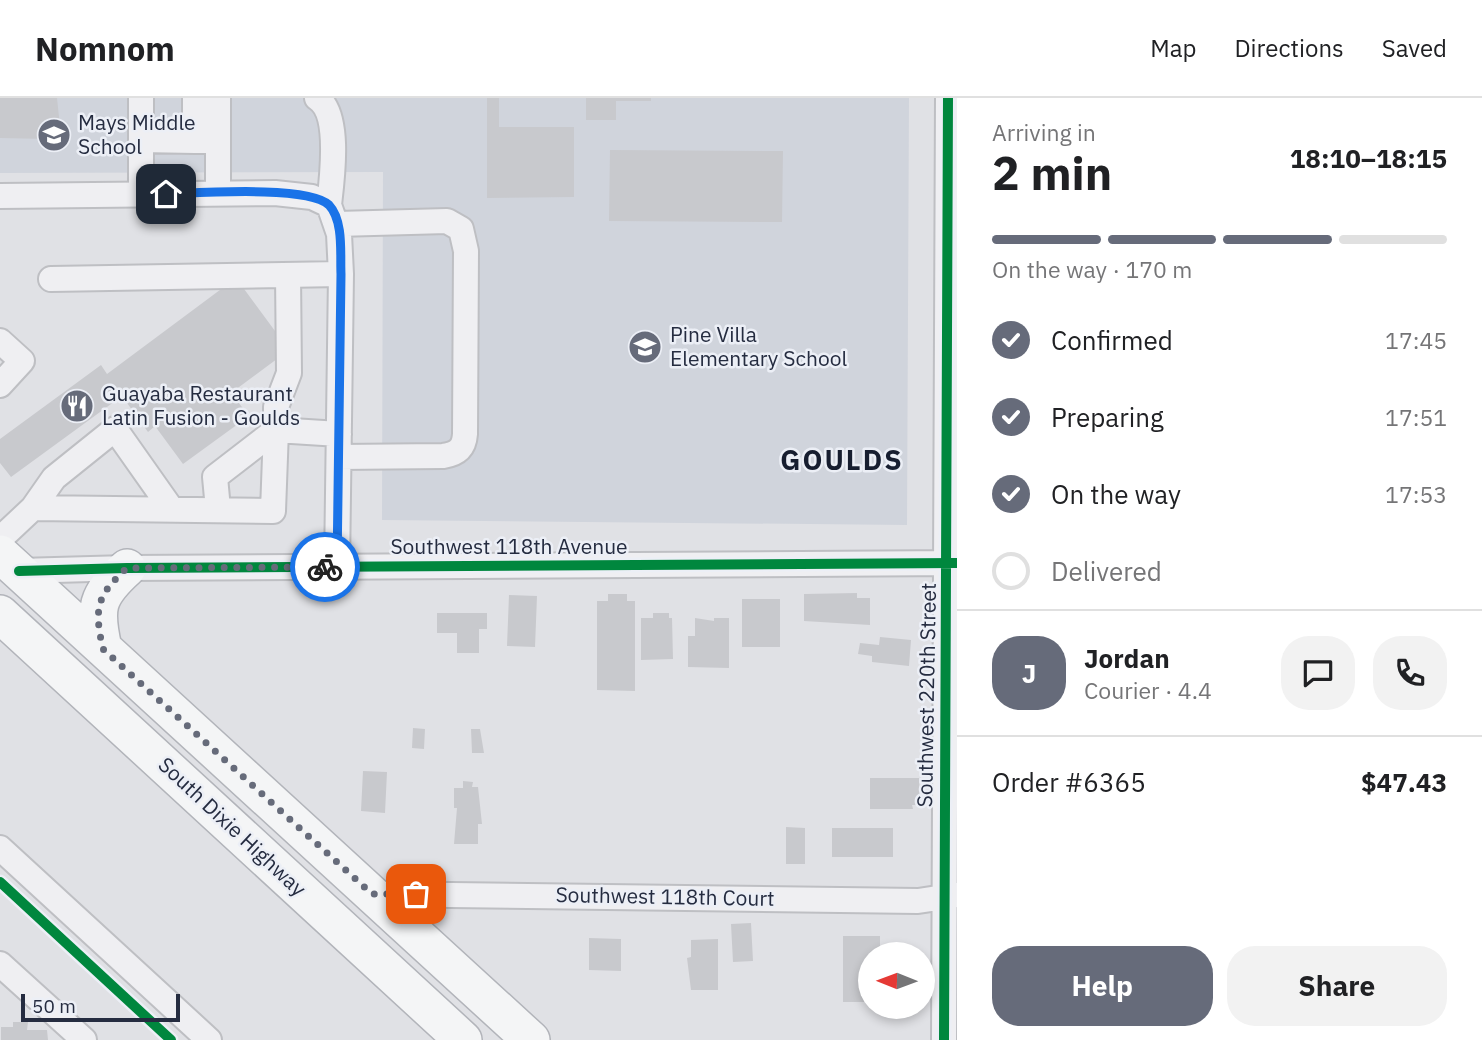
<!DOCTYPE html>
<html lang="en">
<head>
<meta charset="utf-8">
<style>
	:root { --surface:#fff; --page:#f2f2f2; --text:#202124; --muted:#757577; --line:#e0e0e0; --accent:#666b7a }
	body { margin:0; font-family:"IBM Plex Sans",sans-serif; background:var(--page); color:var(--text); height:100vh; display:flex; flex-direction:column; font-size:26px; white-space:nowrap }
	* { box-sizing:border-box; margin:0 }
	p { font-size:23px; color:var(--muted) }
	.icon { flex:none; width:38px; height:38px; fill:none; stroke:currentColor; stroke-width:2; stroke-linecap:round; stroke-linejoin:round }
	.map { position:relative; flex:1; overflow:hidden }
	.panel { display:flex; flex-direction:column; background:var(--surface); width:525px }
	.panel>* { flex:none }
	.needle { width:46px; rotate:271deg }
	.tools { position:absolute; left:858px; top:844px; display:grid; gap:14px }
	.tools a { display:grid; place-items:center; width:77px; height:77px; border-radius:50%; background:var(--surface); box-shadow:0 4px 10px #0003; font-size:35px }
	.scale { position:absolute; left:21px; bottom:18px; width:159px; box-sizing:border-box; padding-left:7px; border:4px solid #252c40; border-top:0; font-size:19px; line-height:24px; white-space:nowrap; color:#252c40; -webkit-text-stroke:5px #eceff6; paint-order:stroke }
	.pin { position:absolute; display:grid; place-items:center; width:60px; height:60px; color:#fff; margin:-30px; border-radius:14px; box-shadow:0 4px 10px #0006 }
	.courier { position:absolute; display:grid; place-items:center; width:70px; height:70px; margin:-35px; border:5px solid #1a73e8; border-radius:50%; background:#fff; color:#222; box-shadow:0 2px 9px #0007 }
	.head em { font-style:normal; font-weight:700 }
	.head div { display:flex; flex-direction:column-reverse }
	.head { display:flex; align-items:center; justify-content:space-between; height:119px; padding:0 35px }
	h1 { font-size:46px; font-weight:700; line-height:52px }
	.bar { display:grid; grid-template-columns:repeat(4,1fr); gap:10px 7px; align-content:center; height:84px; padding:0 35px }
	.bar i { height:9px; border-radius:5px; background:var(--line) }
	.bar .current { background:var(--accent) }
	.bar p { grid-column:span 4 }
	.line { display:flex; align-items:center; gap:18px; padding:0 35px; border-top:2px solid var(--line) }
	.line div { flex:1 }
	.round { display:grid; place-items:center; flex:none; width:74px; height:74px; border-radius:28px; background:var(--page) }
	ol { padding:0 35px; list-style:none }
	li { display:flex; align-items:center; gap:21px; height:77px }
	li p { margin-inline-start:auto }
	li .icon { padding:7px; border-radius:50%; background:var(--accent); color:#fff; stroke-width:4 }
	li:last-child { color:var(--muted) }
	li i { width:38px; height:38px; border:4px solid var(--line); border-radius:50% }
	.cta { display:flex; gap:14px; margin-top:auto; padding:14px 35px }
	.cta a { flex:1; height:80px; border-radius:28px; background:var(--accent); color:#fff; font-size:28px; font-weight:700; line-height:80px; text-align:center }
	.cta a+a { background:var(--page); color:var(--text) }
	header { display:flex; align-items:center; gap:42px; box-sizing:border-box; height:98px; padding:0 35px; background:var(--surface); border-bottom:2px solid var(--line) }
	header strong { font-size:33px }
	nav { display:flex; gap:38px; margin-inline-start:auto; font-size:24px }
	main { display:flex; flex:1; min-height:0 }
	.map>svg:first-child { display:block }
	.built { fill:#d0d4dc }
	.building { fill:#c8c9cd }
	.lines { fill:none; stroke-linecap:round; stroke-linejoin:round }
	.minor-casing { stroke:#bebfc3; stroke-width:28 }
	.highway-casing { stroke:#b2b4ba; stroke-width:40 }
	.minor { stroke:#efeff2; stroke-width:24 }
	.highway { stroke:#f4f5f6; stroke-width:37 }
	.cycleway-casing { stroke:#eceff6; stroke-width:15 }
	.cycleway { stroke:#00873e; stroke-width:10 }
	.done { stroke:#666b7a; stroke-width:7; stroke-dasharray:0 12.6 }
	.route { stroke:#1a73e8; stroke-width:9 }
	.labels { text-anchor:middle; stroke-width:5; stroke-linejoin:round; paint-order:stroke }
	.poi-label { font-size:21px; fill:#252c40; stroke:#eceff6; text-anchor:start }
	.street-label { font-size:21px; fill:#252c40; stroke:#eceff6 }
	.district-label { font-size:28px; font-weight:bold; letter-spacing:2px; fill:#171e30; stroke:#eceff6 }
</style>
</head>
<body>
<header>
<strong>Nomnom</strong>
<nav><a>Map</a><a>Directions</a><a>Saved</a></nav>
</header>
<main>
<div class="map">
<svg width="957" height="942" viewBox="0 0 957 942">
	<rect width="100%" height="100%" fill="#e0e1e5"/>
	<path class="built" d="M 0,0 L 909,0 L 907,427 L 382,422 L 383,74 L 0,75 Z"/>
	<path class="building" d="M 0,0 L 57,0 L 61,38 L 48,38 L 48,41 L 0,40 Z
		M 487,0 L 499,0 L 499,29 L 574,29 L 574,99 L 487,100 Z
		M 586,0 L 651,0 L 651,3 L 616,3 L 616,22 L 586,22 Z
		M 610,52 L 783,53 L 782,124 L 609,123 Z
		M 236,180 L 289,252 L 231,295 L 249,318 L 183,366 L 155,328 L 148,334 L 122,298 L 11,379 L 0,365 L 0,341 L 101,267 L 107,276 Z
		M 857,495 L 857,500 L 870,500 L 870,527 L 804,523 L 804,496 Z
		M 608,496 L 627,496 L 627,503 L 635,503 L 635,593 L 597,592 L 597,503 L 608,503 Z
		M 509,497 L 537,498 L 535,549 L 507,548 Z
		M 742,501 L 780,501 L 780,549 L 742,549 Z
		M 437,515 L 487,515 L 487,531 L 479,531 L 479,555 L 457,555 L 457,535 L 437,535 Z
		M 653,515 L 669,515 L 669,520 L 672,520 L 673,561 L 641,562 L 641,520 L 653,520 Z
		M 695,520 L 714,523 L 714,520 L 729,520 L 729,570 L 688,569 L 688,538 L 695,538 Z
		M 880,539 L 911,542 L 909,568 L 872,564 L 872,558 L 858,556 L 860,545 L 879,547 Z
		M 413,630 L 425,631 L 424,651 L 412,650 Z
		M 471,631 L 480,631 L 484,655 L 472,655 Z
		M 363,673 L 387,674 L 385,715 L 361,713 Z
		M 870,680 L 919,680 L 920,707 L 912,707 L 913,711 L 870,711 Z
		M 463,683 L 473,684 L 472,689 L 478,689 L 482,726 L 478,726 L 478,746 L 454,746 L 457,710 L 454,710 L 454,690 L 463,690 Z
		M 786,729 L 805,730 L 805,766 L 786,766 Z
		M 832,730 L 893,730 L 893,759 L 832,759 Z
		M 751,825 L 753,863 L 733,864 L 731,826 Z
		M 843,838 L 880,838 L 880,856 L 870,856 L 870,904 L 843,904 Z
		M 589,840 L 621,841 L 621,873 L 589,872 Z
		M 718,841 L 718,892 L 691,892 L 687,860 L 691,859 L 691,842 Z
		M 13,924 L 28,924 L 27,932 L 47,932 L 48,942 L 1,942 L 1,929 L 13,929 Z"/>
	<g class="lines">
		<defs>
			<path id="minor" d="M 141,0 L 141,97
				M 195,0 L 195,43 L 218,43
				M 317,0 C 341,15 332,81 329,107
				M 141,42 L 195,43
				M 218,95 L 218,0
				M 0,98 L 275,95 L 312,99 L 329,107
				M 329,107 L 339,136 L 341,176 L 337,469
				M 337,126 L 447,123 L 461,131 L 466,153 L 465,336 C 464,350 458,356 443,358 L 339,359
				M 288,177 L 289,275 L 276,309 L 276,332 L 339,336
				M 51,181 L 341,176
				M 0,243 L 22,263 L 0,287
				M 33,410 L 273,413 L 276,332 L 215,379 L 218,411
				M 0,441 L 33,410 L 54,380 L 115,331 L 170,409
				M 19,473 L 127,470 L 957,465
				M 0,750 L 209,942
				M 372,796 L 918,803 L 957,797
				M 0,866 L 84,942
				M 944,942 L 948,0"/>
			<path id="highway" d="M 0,456 L 531,942
				M 0,516 L 463,942
				M 103,550 C 94,510 96,498 127,470"/>
		</defs>
		<use href="#minor" class="minor-casing"/>
		<use href="#highway" class="highway-casing"/>
		<use href="#minor" class="minor"/>
		<use href="#highway" class="highway"/>
		<defs>
			<path id="cycleway" d="M 19,473 L 127,470 L 957,465
				M 0,784 L 171,942
				M 944,942 L 948,0"/>
		</defs>
		<use href="#cycleway" class="cycleway-casing"/>
		<use href="#cycleway" class="cycleway"/>
	</g>
	<g class="lines">
		<path class="done" d="M 325,469 L 127,470 C 96,498 94,511 103,551 L 372,796 L 416,796"/>
		<path class="route" d="M 166,96 C 197,95 309,87 329,107 C 344,123 340,157 341,176 L 337,469 L 325,469"/>
	</g>
	<defs>
		<symbol id="school-disc" viewBox="-11 -11 22 22"><circle r="9.5" fill="#666b7a" stroke="#eceff6"/><path d="M0-5L7-2L0 1L-7-2ZM-4 1L0 2.5L4 1V4Q0 6-4 4Z" fill="#fff"/></symbol>
		<symbol id="restaurant-disc" viewBox="-11 -11 22 22"><circle r="9.5" fill="#666b7a" stroke="#eceff6"/><path d="M-5-6h1v4h1v-4h1v4h1v-4h1v5L-1.5 .5V6h-2V.5L-5-1ZM5-6V6H3V1.5H1.5Q1.5-4 5-6Z" fill="#fff"/></symbol>
	</defs>
	<g fill-rule="evenodd">
		<use href="#school-disc" x="35" y="18" width="38" height="38"/>
		<use href="#school-disc" x="626" y="230" width="38" height="38"/>
		<use href="#restaurant-disc" x="58" y="289" width="38" height="38"/>
	</g>
	<g class="labels">
		<g class="poi-label">
			<text x="78" y="32">Mays Middle<tspan x="78" dy="24">School</tspan></text>
			<text x="670" y="244">Pine Villa<tspan x="670" dy="24">Elementary School</tspan></text>
			<text x="102" y="303">Guayaba Restaurant<tspan x="102" dy="24">Latin Fusion - Goulds</tspan></text>
		</g>
		<g class="street-label">
			<text x="509" y="456">Southwest 118th Avenue</text>
			<text transform="translate(927 597) rotate(-89)" y="7">Southwest 220th Street</text>
			<text transform="translate(232 729) rotate(43)" y="7">South Dixie Highway</text>
			<text transform="translate(665 799) rotate(1)" y="7">Southwest 118th Court</text>
		</g>
		<g class="district-label">
			<text x="842" y="372">GOULDS</text>
		</g>
	</g>
</svg>
<div class="tools">
<a><svg class="needle" viewBox="-14 -14 28 28"><path d="M0-13l5 13h-10z" fill="#e53935"/><path d="M0 13l5-13h-10z" fill="#757577"/></svg></a>
</div>
<div class="scale">50 m</div>
<div class="pin" style="left:416px;top:796px;background:#ea580c"><svg class="icon" aria-label="bag" viewBox="0 0 24 24"><path d="M5 8h14l-1 12H6zM9 8a3 3 0 0 1 6 0"/></svg></div>
<div class="pin" style="left:166px;top:96px;background:#1f2937"><svg class="icon" aria-label="home" viewBox="0 0 24 24"><path d="M3 11l9-7 9 7M6 9v11h12V9"/></svg></div>
<div class="courier" style="left:325px;top:469px"><svg class="icon" aria-label="bike" viewBox="0 0 24 24"><circle cx="6" cy="16" r="4"/><circle cx="18" cy="16" r="4"/><path d="M6 16l4-8h5l3 8M10 8l3 8H6M13 5h3"/></svg></div>
</div>
<section class="panel">
<div class="head"><div><h1>2 min</h1><p>Arriving in</p></div><em>18:10–18:15</em></div>
<div class="bar"><i class="current"></i><i class="current"></i><i class="current"></i><i></i><p>On the way · 170 m</p></div>
<ol>
<li><svg class="icon" aria-label="check" viewBox="0 0 24 24"><path d="M5 12l5 5 9-10"/></svg>Confirmed<p>17:45</p></li>
<li><svg class="icon" aria-label="check" viewBox="0 0 24 24"><path d="M5 12l5 5 9-10"/></svg>Preparing<p>17:51</p></li>
<li><svg class="icon" aria-label="check" viewBox="0 0 24 24"><path d="M5 12l5 5 9-10"/></svg>On the way<p>17:53</p></li>
<li><i></i>Delivered</li>
</ol>
<div class="line" style="height:126px"><b class="round" style="background:var(--accent);color:#fff">J</b><div><b>Jordan</b><p>Courier · 4.4</p></div><a class="round"><svg class="icon" aria-label="chat" viewBox="0 0 24 24"><path d="M4 5h16v11H9l-5 4z"/></svg></a><a class="round"><svg class="icon" aria-label="phone" viewBox="0 0 24 24"><path d="M5 4h4l2 5-3 2q2 4 5 5l2-3 5 2v4C11 20 4 13 5 4z"/></svg></a></div>
<div class="line" style="height:91px"><div>Order #6365</div><b>$47.43</b></div>
<div class="cta"><a>Help</a><a>Share</a></div>
</section>
</main>
</body>
</html>
